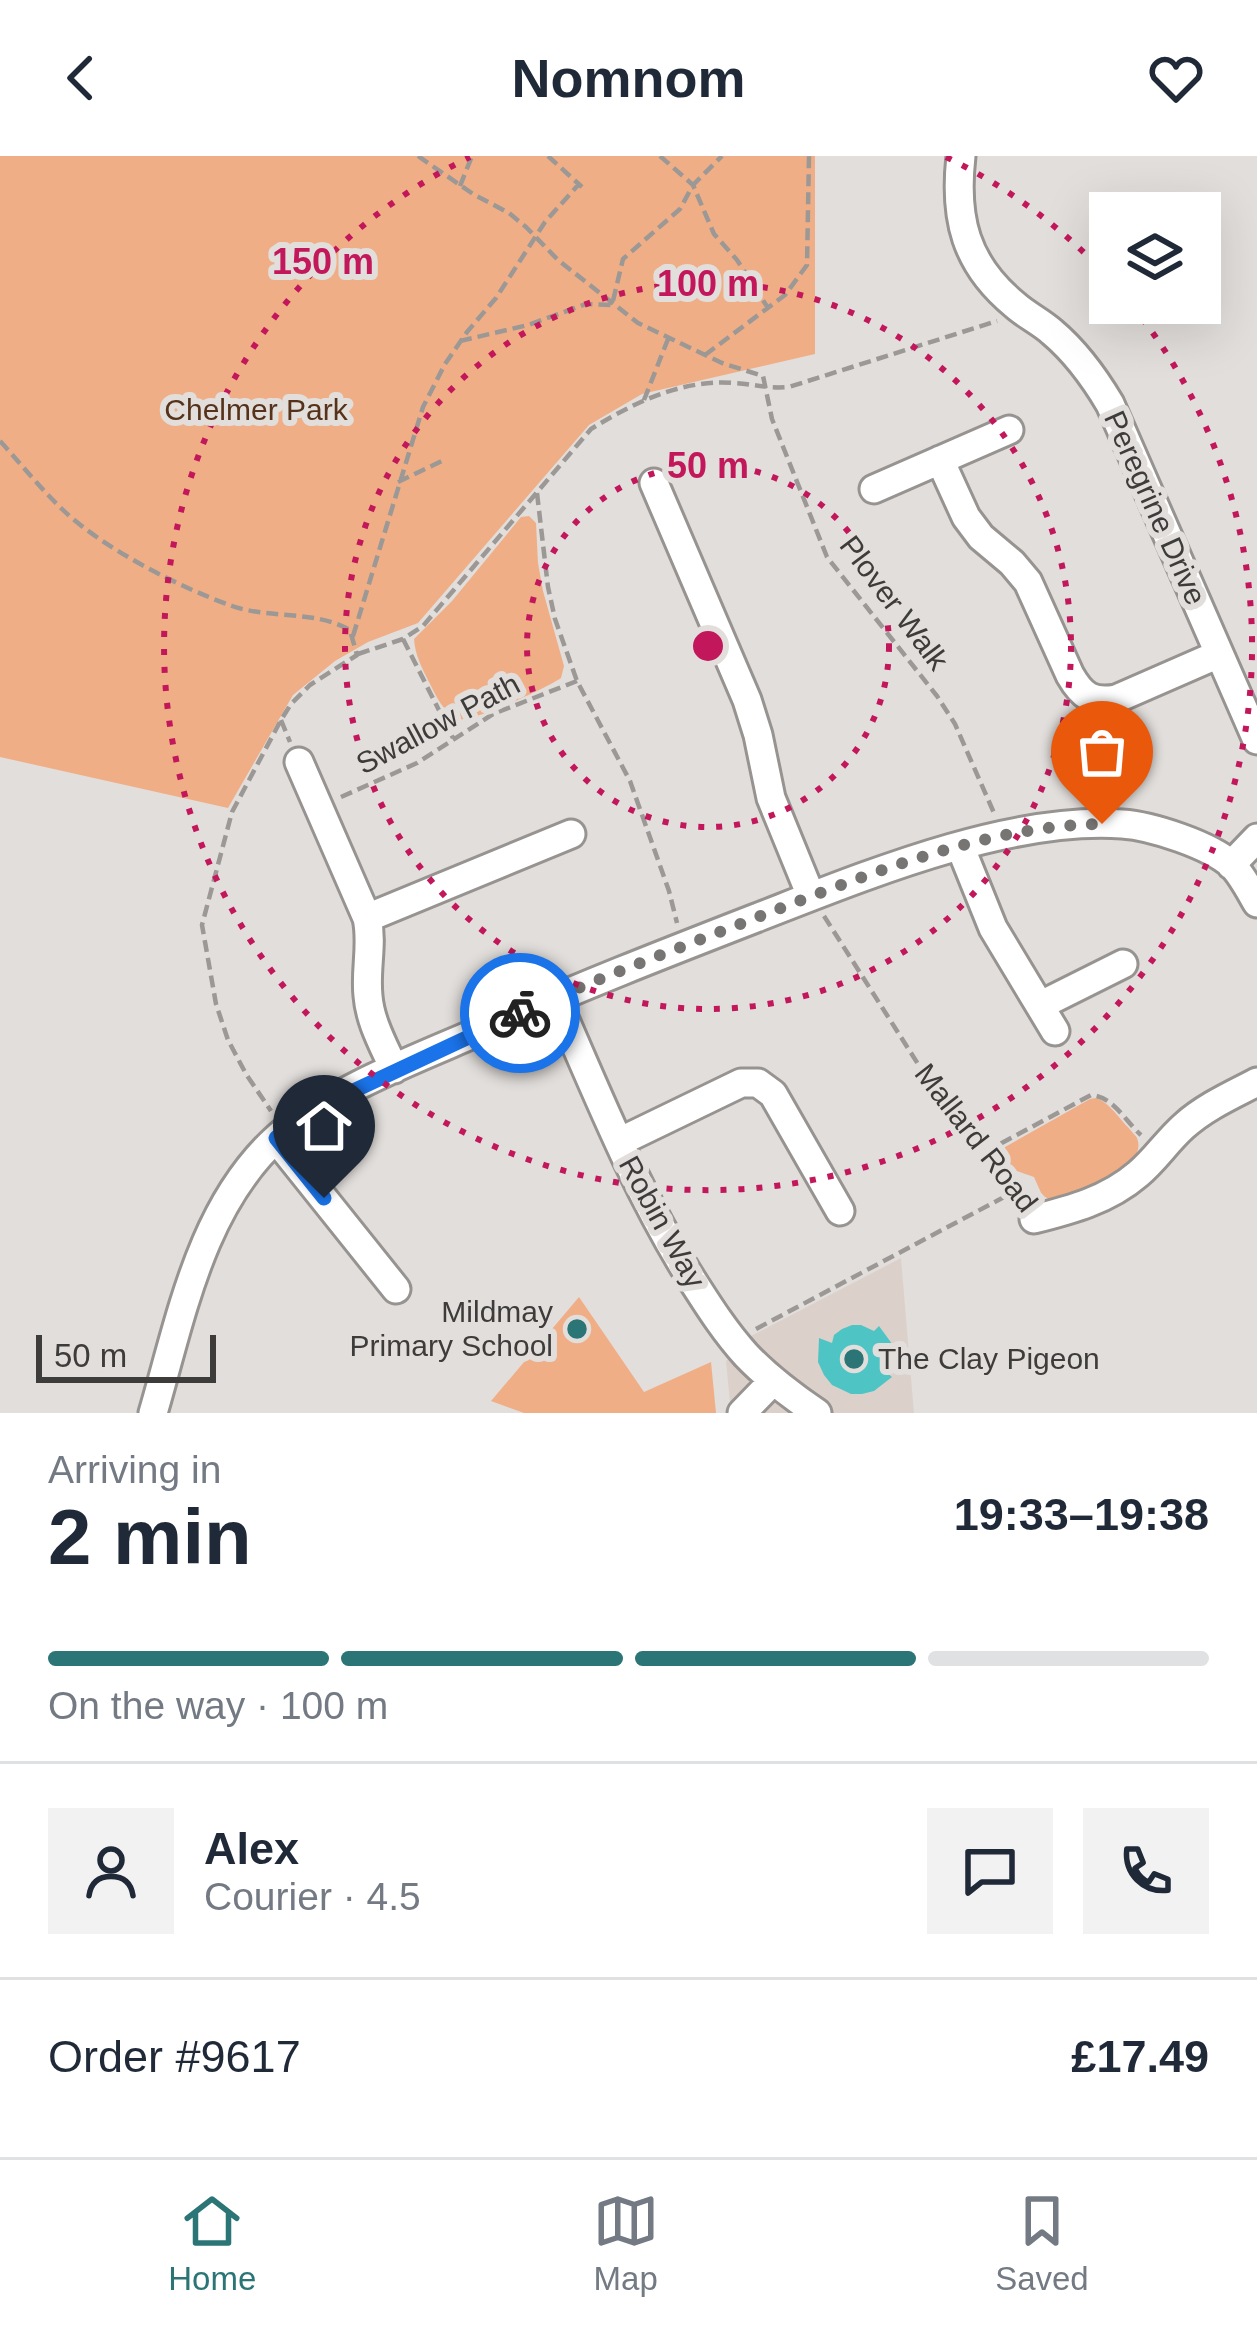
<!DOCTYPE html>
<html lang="en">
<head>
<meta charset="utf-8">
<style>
	:root { --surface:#fff; --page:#f2f2f3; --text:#1f2937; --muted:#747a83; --line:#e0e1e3; --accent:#2b7576 }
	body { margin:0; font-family:Helvetica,sans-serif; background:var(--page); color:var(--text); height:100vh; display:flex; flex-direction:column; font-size:45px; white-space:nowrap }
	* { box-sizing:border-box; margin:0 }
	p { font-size:39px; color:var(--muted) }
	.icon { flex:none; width:66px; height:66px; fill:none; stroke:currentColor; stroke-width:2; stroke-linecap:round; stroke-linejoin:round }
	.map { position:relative; height:1257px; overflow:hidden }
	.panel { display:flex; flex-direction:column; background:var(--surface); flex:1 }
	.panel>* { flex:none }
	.controls { position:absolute; left:1089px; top:36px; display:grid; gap:24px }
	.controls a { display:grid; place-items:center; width:132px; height:132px; border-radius:0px; background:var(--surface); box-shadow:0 12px 48px #0002; font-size:60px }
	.scale { position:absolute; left:36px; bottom:30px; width:180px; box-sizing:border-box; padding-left:12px; border:6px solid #3d3c3b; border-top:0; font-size:33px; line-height:42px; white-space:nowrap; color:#3d3c3b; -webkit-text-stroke:9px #e2dedb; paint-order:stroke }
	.pin { position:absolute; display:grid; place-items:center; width:102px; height:102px; color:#fff; margin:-123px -51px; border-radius:50% 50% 50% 0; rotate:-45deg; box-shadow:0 0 12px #0007 }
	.pin .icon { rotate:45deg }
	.courier { position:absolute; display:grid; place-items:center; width:120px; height:120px; margin:-60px; border:9px solid #1a73e8; border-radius:50%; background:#fff; color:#222; box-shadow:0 3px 15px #0007 }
	.summary em { font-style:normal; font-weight:700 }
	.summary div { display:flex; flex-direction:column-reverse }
	.summary { display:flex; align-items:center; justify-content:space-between; height:204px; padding:0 48px }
	h1 { font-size:78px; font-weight:700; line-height:90px }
	.bar { display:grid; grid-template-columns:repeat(4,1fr); gap:18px 12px; align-content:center; height:144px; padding:0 48px }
	.bar i { height:15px; border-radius:9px; background:var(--line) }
	.bar .active { background:var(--accent) }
	.bar p { grid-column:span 4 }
	.line { display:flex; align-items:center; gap:30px; padding:0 48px; border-top:3px solid var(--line) }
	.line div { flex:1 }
	.round { display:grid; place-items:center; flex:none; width:126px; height:126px; border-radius:0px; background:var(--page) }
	header { display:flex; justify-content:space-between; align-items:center; height:156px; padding:0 48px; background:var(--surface); font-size:54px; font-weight:700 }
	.menu { display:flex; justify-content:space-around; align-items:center; height:168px; border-top:3px solid var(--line); background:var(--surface); font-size:33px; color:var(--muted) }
	.menu a { display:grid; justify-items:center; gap:6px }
	.menu .active { color:var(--accent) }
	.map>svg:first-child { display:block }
	.built { fill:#dcd1ca }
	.green { fill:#f0ae86 }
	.building { fill:#4fc4c5 }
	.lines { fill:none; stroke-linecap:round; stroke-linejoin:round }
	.minor-casing { stroke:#979391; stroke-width:33 }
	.path { stroke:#9b9896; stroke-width:4.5; stroke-dasharray:12 6; stroke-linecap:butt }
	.minor { stroke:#fff; stroke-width:27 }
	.done { stroke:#777573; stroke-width:12; stroke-dasharray:0 21.6 }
	.route { stroke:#1a73e8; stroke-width:15 }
	.ring { fill:none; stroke:#c2185b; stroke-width:6; stroke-dasharray:6 12 }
	.poi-dot { fill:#2b7576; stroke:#e2dedb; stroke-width:4.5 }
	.labels { text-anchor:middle; stroke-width:12; stroke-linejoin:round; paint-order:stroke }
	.park-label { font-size:30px; fill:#56321a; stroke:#e2dedb }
	.street-label { font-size:30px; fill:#3d3c3b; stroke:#e2dedb }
	.poi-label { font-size:30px; fill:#3d3c3b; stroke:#e2dedb; text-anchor:end }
	.centre { fill:#c2185b; stroke:#e2dedb; stroke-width:6 }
	.ring-label { font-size:36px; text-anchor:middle; font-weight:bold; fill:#c2185b; stroke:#e2dedb; stroke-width:12; stroke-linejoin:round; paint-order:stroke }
</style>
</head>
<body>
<header><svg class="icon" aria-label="back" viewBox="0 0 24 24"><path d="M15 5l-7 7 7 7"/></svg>Nomnom<svg class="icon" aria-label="heart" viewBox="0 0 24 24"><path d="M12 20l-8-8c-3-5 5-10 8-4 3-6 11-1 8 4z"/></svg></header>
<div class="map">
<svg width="1257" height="1257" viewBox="0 0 1257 1257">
	<rect width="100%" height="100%" fill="#e2dedb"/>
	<path class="built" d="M 901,1102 L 914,1257 L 731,1257 L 726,1205 L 751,1180 Z"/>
	<path class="green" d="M 0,0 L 815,0 L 815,198 L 642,238 L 589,269 L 418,467 L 368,486 L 335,505 L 293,539 L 228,652 L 0,601 Z
		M 529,360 L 536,367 L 538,407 L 543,435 L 564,510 L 561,522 C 548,531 470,568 458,563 C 443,556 436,540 429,526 C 422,512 415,499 414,483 L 452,445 L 521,361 Z
		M 1096,942 C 1109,947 1115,957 1124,967 C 1126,969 1136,980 1137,982 C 1150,1014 1072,1041 1050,1044 L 1042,1039 L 1034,1021 L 1011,1013 L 1003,1007 L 1002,999 L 1005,991 L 1090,943 Z
		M 579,1141 L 644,1236 L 711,1206 L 716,1257 L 524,1257 L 491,1245 Z"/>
	<path class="building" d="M 852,1169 L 861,1169 L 874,1175 L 879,1170 L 898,1196 L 892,1201 L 885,1215 L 892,1221 L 874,1235 L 862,1238 L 851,1238 L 832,1229 L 824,1219 L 818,1206 L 819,1182 L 832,1187 L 834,1179 L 842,1173 Z"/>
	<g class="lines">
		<defs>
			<path id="minor" d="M 961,0 C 954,62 965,108 1015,149 C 1026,159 1041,166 1052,176 C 1077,197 1094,221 1110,248 L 1257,584
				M 940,304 L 966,361 L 981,381 L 1012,407 L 1028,426 L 1070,519 C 1082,540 1092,547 1116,543 L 1219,498
				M 654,327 L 747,544 L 758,579 L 771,642 L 811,740
				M 874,333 L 1009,274
				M 299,606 L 367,762 C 373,788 365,813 368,840 C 370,866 384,890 394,913
				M 960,690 L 993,772 L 1055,875
				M 1231,709 L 1257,682
				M 367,762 L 571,678
				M 555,841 C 597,937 636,1035 692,1124 C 708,1149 725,1176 746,1199 C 767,1221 792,1240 817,1257
				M 1041,849 L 1123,808
				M 276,983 L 396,1133
				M 619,986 L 741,927 L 758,927 L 773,938 L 840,1055
				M 1034,1063 C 1070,1054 1108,1044 1138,1018 C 1155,1004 1167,985 1184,970 C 1205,951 1232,939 1257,926
				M 153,1257 C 181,1162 201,1049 279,980 C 333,933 421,901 487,872 C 576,832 666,797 756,762 C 862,721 1007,660 1122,668 C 1152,670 1210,689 1232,709 C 1242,719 1250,735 1257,747
				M 742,1257 L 773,1225"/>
		</defs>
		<use href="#minor" class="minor-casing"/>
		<path class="path" d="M 418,0 L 473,38 L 509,57 L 526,71 L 558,104 L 638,167 L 722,207 L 763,220 L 772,263 L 827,401 L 937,540 L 955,568 L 994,657
			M 548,0 L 582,31
			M 660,0 L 693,29 L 714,78 L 737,104 L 768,152
			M 460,30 L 472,0
			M 460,185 L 528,169 L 586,148 L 612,149 L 623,103 L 680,53 L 693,29 L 722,0
			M 705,199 L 785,139 L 807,109 L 809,0
			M 644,244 L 668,183
			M 0,285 C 21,308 40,332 63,354 C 104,393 179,431 232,450 C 270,463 315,454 350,474 L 357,499 L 310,529 L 291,548 L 281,564 L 232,656 L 202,769 L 216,848 L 228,884 L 246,918 L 271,955
			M 398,326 L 446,303
			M 537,337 L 548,431 L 555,463 L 577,525 L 630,625 L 669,735 L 677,767
			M 353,480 L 423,251 L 445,208 L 467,176 L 496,142 L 545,66 L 579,28
			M 403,483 L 453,582
			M 358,498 L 403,483 L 423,470 L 591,273 C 633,247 682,223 733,227 C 754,228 767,233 789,231 L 997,165
			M 281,564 L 290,586
			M 341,641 L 417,607 L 493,558 L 577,525
			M 824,760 L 925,919 L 961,967 L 1021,1032 L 1025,1043
			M 985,996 L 1091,939 C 1114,941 1125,965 1141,979
			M 756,1173 L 1021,1032"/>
		<use href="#minor" class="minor"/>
	</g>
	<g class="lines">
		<path class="done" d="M 520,857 C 599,822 679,792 758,761 C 867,719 983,670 1102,668"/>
		<path class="route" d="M 324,1042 L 276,982 L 304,961 L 334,944 L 520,857"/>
	</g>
	<g class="ring">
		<circle cx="708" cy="490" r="181"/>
		<circle cx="708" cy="490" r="363"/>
		<path d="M946 1A544 544 0 0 1 1109 122M1131 148A544 544 0 1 1 470 1"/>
	</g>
	<g class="poi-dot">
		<circle cx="577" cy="1173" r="12"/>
		<circle cx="854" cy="1203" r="12"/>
	</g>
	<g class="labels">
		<g class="park-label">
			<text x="256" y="264">Chelmer Park</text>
		</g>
		<g class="street-label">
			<text transform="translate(1155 352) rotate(66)" y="10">Peregrine Drive</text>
			<text transform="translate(894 447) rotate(53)" y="10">Plover Walk</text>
			<text transform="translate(438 568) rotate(-28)" y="10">Swallow Path</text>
			<text transform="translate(976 982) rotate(52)" y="10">Mallard Road</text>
			<text transform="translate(662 1066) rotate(61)" y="10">Robin Way</text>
		</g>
		<g class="poi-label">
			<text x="553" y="1166">Mildmay<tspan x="553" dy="34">Primary School</tspan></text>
			<text x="878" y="1213" text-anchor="start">The Clay Pigeon</text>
		</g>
	</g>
	<circle cx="708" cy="490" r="18" class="centre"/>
	<g class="ring-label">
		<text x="323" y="118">150 m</text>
		<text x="708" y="140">100 m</text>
		<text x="708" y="322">50 m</text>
	</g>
</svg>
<div class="controls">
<a><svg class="icon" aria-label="layers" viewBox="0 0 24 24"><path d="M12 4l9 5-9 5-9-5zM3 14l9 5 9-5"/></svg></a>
</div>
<div class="scale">50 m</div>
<div class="pin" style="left:1102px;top:668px;background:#ea580c"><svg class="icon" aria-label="bag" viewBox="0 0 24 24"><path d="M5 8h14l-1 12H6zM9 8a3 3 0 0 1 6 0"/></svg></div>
<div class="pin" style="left:324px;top:1042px;background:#1f2937"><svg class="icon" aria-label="home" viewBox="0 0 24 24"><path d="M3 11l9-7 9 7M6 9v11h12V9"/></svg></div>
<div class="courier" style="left:520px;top:857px"><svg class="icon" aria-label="bike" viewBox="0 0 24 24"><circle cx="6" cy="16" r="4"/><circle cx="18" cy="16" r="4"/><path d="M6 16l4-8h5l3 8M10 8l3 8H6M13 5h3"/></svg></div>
</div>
<section class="panel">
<div class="summary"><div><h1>2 min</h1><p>Arriving in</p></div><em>19:33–19:38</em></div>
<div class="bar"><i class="active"></i><i class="active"></i><i class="active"></i><i></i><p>On the way · 100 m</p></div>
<div class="line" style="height:216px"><a class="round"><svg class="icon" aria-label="person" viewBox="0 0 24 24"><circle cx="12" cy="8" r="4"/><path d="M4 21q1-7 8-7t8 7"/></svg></a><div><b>Alex</b><p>Courier · 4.5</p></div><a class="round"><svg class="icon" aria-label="chat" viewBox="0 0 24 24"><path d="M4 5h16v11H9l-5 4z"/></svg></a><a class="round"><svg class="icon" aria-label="phone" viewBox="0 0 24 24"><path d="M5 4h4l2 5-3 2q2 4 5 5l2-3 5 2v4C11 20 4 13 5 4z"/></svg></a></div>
<div class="line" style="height:156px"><div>Order #9617</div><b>£17.49</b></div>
</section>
<nav class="menu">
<a class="active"><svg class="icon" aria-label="home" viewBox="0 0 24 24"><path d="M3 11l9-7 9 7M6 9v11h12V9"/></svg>Home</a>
<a><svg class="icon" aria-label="map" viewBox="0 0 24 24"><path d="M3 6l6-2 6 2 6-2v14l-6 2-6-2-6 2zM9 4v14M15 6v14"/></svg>Map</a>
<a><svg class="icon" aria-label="saved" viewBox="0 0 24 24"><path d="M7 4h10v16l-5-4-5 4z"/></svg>Saved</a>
</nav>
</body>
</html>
